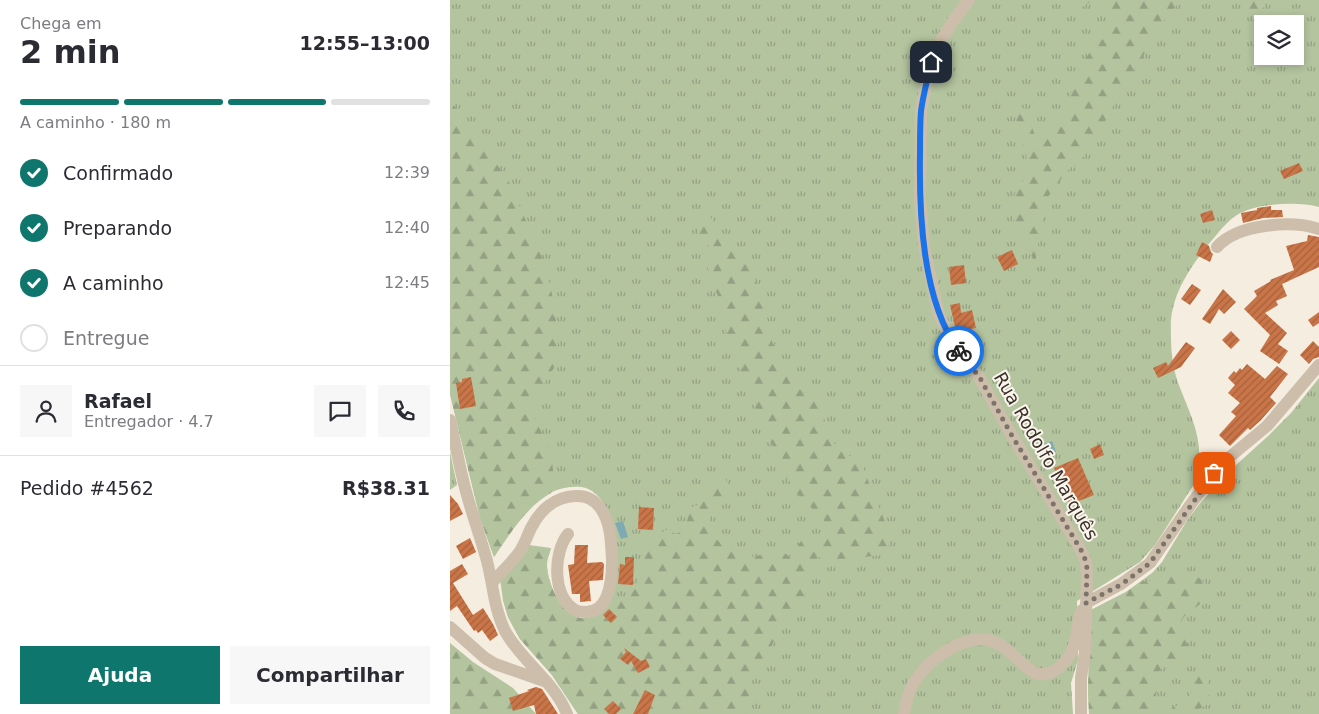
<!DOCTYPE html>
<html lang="pt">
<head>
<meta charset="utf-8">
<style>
	:root { --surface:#fff; --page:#f7f7f7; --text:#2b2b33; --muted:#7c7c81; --line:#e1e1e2; --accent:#0f766e }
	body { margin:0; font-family:"DejaVu Sans",sans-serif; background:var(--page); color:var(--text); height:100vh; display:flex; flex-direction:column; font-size:19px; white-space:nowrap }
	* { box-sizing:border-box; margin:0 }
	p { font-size:16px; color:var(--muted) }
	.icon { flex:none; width:28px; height:28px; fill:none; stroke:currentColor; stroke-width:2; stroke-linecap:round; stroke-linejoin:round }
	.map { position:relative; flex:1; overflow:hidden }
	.sheet { display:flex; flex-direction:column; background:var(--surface); width:450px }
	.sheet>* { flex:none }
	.tools { position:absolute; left:804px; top:15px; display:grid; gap:10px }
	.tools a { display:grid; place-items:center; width:50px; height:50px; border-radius:0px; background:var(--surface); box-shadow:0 2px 8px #0003; font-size:25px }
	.pin { position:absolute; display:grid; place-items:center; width:42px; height:42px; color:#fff; margin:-21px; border-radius:10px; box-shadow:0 2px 8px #0006 }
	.courier { position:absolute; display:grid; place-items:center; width:50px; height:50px; margin:-25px; border:4px solid #1a73e8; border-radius:50%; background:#fff; color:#222; box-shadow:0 1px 6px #0007 }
	.headline em { font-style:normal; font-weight:700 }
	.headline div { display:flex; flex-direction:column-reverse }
	.headline { display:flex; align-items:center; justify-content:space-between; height:85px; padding:0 20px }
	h1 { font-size:32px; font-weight:700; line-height:38px }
	.bar { display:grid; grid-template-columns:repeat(4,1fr); gap:8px 5px; align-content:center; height:60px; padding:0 20px }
	.bar i { height:6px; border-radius:4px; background:var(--line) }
	.bar .selected { background:var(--accent) }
	.bar p { grid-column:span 4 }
	.line { display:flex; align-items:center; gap:12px; padding:0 20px; border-top:1px solid var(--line) }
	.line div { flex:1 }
	.round { display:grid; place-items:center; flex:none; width:52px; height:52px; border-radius:0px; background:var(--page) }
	ol { padding:0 20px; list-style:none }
	li { display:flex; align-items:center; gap:15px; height:55px }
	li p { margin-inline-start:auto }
	li .icon { padding:5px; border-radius:50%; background:var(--accent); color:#fff; stroke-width:4 }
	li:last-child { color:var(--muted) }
	li i { width:28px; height:28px; border:2px solid var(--line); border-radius:50% }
	.primary-button { display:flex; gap:10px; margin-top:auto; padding:10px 20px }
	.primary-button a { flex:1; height:58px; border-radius:0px; background:var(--accent); color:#fff; font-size:20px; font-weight:700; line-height:58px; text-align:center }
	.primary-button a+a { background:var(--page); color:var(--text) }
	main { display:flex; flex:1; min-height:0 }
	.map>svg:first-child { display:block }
	.grass { fill:url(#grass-tufts); fill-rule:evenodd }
	.forest { fill:url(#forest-firs) }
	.water { fill:#7eabb3 }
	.building { fill:url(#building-hatch) }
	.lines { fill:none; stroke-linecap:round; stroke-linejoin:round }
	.minor { stroke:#cdbeab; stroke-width:12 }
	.done { stroke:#7c736a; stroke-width:5; stroke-dasharray:0 9 }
	.route { stroke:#1a73e8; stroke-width:6 }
	.labels { text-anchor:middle; stroke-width:4; stroke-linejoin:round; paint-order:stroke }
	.street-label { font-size:18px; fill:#3b312a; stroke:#fbf6ed }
</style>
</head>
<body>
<main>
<section class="sheet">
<div class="headline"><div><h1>2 min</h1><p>Chega em</p></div><em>12:55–13:00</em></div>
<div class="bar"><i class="selected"></i><i class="selected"></i><i class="selected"></i><i></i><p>A caminho · 180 m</p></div>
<ol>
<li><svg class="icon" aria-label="check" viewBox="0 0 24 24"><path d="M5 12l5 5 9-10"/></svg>Confirmado<p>12:39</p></li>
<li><svg class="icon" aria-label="check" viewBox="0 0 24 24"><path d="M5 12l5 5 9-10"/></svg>Preparando<p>12:40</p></li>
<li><svg class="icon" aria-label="check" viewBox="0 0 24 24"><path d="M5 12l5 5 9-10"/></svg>A caminho<p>12:45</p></li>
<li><i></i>Entregue</li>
</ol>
<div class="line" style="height:90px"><a class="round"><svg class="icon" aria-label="person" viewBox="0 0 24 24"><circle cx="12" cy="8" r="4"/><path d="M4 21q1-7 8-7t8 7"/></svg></a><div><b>Rafael</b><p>Entregador · 4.7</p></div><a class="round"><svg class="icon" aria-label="chat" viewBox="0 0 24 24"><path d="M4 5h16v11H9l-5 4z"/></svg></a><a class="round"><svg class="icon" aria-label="phone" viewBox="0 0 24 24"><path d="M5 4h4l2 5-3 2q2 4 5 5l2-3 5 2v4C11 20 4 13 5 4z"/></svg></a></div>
<div class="line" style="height:65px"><div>Pedido #4562</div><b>R$38.31</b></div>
<div class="primary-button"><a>Ajuda</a><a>Compartilhar</a></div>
</section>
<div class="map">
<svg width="869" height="714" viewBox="0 0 869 714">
	<defs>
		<pattern id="grass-tufts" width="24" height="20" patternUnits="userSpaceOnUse" patternTransform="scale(1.25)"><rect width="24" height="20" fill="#b4c49f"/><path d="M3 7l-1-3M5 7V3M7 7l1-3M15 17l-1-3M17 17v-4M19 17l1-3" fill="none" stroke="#94a082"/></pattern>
		<pattern id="forest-firs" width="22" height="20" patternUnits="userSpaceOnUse" patternTransform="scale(1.25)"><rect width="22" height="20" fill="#b4c49f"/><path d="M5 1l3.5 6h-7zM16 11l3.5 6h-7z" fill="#94a082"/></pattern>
		<pattern id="building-hatch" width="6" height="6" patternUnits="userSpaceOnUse" patternTransform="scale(1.25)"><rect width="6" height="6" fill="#ca7548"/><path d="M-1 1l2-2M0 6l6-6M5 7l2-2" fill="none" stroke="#a5613c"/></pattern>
	</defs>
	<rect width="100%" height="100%" fill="#f4ede0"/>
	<path class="grass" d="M 0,0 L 869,0 L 869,207 C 848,201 805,203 787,215 C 779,220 773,227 768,233 C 750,254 729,281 723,308 C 720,318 721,329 721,339 C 721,353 723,367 727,380 C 741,418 759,445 743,486 L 705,545 L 690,562 L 627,601 L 628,660 L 621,683 L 623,714 L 128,714 L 102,675 L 70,639 L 58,617 L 53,600 L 101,548 C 100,553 97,558 97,563 C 96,582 113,620 136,618 C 144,618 150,612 156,607 C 156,582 156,556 156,531 C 156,524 158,514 156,508 C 152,498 142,488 131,487 C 88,483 64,527 44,557 L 30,518 L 0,394 ZM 812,24 L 845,24 L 845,56 L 812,56 Z
		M 869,378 L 869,714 L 639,714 L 638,688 L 641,610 L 676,592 L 702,573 L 712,562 L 738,519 L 751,502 L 786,465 L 817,437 L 841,413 Z
		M 0,452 L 7,485 L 0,490 Z"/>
	<path class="forest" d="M 618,0 L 644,0 L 632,7 L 625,6 Z
		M 649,0 L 731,0 L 702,35 L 693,57 L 671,90 L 646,139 L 634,156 L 616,172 L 595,201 L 586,256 L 586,269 C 584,262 581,254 578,247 C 572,236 557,213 562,200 C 568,186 579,177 577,161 C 576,141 564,133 567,112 L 573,108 L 579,112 C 582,123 581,133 590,141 L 598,132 L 606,126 L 617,111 L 618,100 L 633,62 L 652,36 L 657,25 L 658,14 L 654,3 Z
		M 788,0 L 818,0 L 812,10 L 802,15 L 793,10 Z
		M 0,100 L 58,180 L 95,264 L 100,285 L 105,308 L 108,348 L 104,368 L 87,395 L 84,409 L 85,420 L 100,448 L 104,477 L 101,493 C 75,508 61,533 44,557 L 30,518 L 0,394 Z
		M 255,214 L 264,220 L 279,245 L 301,267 L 313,299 L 323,345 L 350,389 L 355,393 L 367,396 C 374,410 374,426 382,440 C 389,453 405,456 413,468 C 417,474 418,481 420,486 C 426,503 449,541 434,555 C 419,555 404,561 389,560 C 382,560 373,555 366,558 L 360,569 L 353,604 L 335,621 L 330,628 L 317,656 L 302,681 L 297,714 L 128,714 L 102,675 L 70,639 L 65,630 L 58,617 L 53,600 L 50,579 L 79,545 L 101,548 C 100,553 97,558 97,563 C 96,584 116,627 142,617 C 148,614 154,606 160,601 L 171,601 L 185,586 L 195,563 L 193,551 L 197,537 L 209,534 L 218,529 L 225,534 L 231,532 L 237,521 L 240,510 L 242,507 L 249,504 L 256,496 L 259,484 L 267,476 L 275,477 C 289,507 237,510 272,545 L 279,545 C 290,554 299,560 314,554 C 318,552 321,550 326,550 L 343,558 L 346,556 C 349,531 357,544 373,540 L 374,518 L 354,502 L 330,468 L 324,448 L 305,407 L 288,361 L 288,354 L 292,347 L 281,346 C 274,330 273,313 268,296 C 265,288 260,279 258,270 C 257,263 262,255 261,247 L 252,241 L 247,235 L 249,217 Z
		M 735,575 C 743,575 750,576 755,584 C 766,605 734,608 731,623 C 729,633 739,646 743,655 L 722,661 L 709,671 L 707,678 L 706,697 L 702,714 L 639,714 L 638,688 L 641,610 L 676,592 L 691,582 Z
		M 0,643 L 23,662 L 63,688 L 86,714 L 0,714 Z
		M 749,676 L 759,678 L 758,686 L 760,702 C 748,714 726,714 710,714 C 722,708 736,703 742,690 C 744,685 744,681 749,676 Z"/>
	<path class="water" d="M 602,441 L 606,452 L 590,457 L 586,447 Z
		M 173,521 L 178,537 L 171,539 L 165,523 Z"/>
	<path class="building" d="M 849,163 L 853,171 L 834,179 L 830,171 Z
		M 821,206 L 821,210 L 832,210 L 833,217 L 813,218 L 793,223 L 791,213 L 807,210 L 807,208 Z
		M 762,210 L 765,220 L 753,223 L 750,214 Z
		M 858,235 L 869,237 L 869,267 L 832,284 L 837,296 L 826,301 L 828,305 L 815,313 L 837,333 L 828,344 L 838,351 L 829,364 L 810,351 L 820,335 L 794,309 L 807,296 L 804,291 L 821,281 L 820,280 L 844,270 L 836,246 L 857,241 Z
		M 752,242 L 759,246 L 761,252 L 763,254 L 760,262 L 746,255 Z
		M 562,250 L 568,264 L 554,271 L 547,257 Z
		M 514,265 L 516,283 L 501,285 L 499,267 Z
		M 742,284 L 751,290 L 740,305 L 731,299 Z
		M 773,289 L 786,302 L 774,314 L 769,309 L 760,324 L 752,319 Z
		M 510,303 L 511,313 L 522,310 L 526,328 L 507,332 L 506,331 L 500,305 Z
		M 869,312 L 869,323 L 863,327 L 858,320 Z
		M 781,331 L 790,340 L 781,349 L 772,340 Z
		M 863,341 L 869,347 L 869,357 L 863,359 L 859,364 L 850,355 Z
		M 736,342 L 745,348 L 731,367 L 708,378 L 703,368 L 716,362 L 718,366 Z
		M 797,364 L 815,379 L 827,366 L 838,374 L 820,397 L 826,403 L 811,420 L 800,430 L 798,428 L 780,446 L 769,435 L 786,416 L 781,412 L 790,403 L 778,393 L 785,385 L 778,378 L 784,371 L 786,373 L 790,368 L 792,370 Z
		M 21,377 L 26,406 L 10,409 L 6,383 L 12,382 L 12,379 Z
		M 650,444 L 654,455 L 644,459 L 640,449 Z
		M 628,458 L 644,495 L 619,505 L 604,468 Z
		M 0,495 L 8,504 L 13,514 L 0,521 Z
		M 189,507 L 204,508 L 203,530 L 188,529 Z
		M 20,538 L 26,552 L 13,559 L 6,546 Z
		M 125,545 L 138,545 L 137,563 L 152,562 L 154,564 L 153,580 L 139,581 L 141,601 L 130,602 L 130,594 L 122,594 L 118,565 L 124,564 Z
		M 175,557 L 184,557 L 183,585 L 168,584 L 170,564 L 175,565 Z
		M 12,564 L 18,574 L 3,583 L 23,615 L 33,608 L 43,624 L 48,635 L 40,641 L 32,630 L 28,633 L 26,630 L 24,631 L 7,606 L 0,611 L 0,571 Z
		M 159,609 L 167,617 L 161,623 L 153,615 Z
		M 174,648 L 191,661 L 196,659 L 200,667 L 188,673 L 181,661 L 178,665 L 170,659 L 176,652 Z
		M 86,687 L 92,689 L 108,714 L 86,714 L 84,705 L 63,711 L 59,698 L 79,691 L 77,690 Z
		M 195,690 L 205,695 L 198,714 L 183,714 Z
		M 163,701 L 171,709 L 166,714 L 159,714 L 154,709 Z"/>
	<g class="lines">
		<path class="minor" d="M 519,0 L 503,21 L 486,49 L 481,62 L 471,110 L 470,200 L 474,247 L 489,315 L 499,335 L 530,379 L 561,434 L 631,550 L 636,562 L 637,574 L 635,652 L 631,678 L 631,714
			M 767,247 C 787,224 841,220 869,229
			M 0,420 C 6,445 10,471 17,495 C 23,517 31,539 37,561 C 43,584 44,609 55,631 C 72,662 104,681 117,714
			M 42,583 C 51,572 62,563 70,551 C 75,544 77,536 81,528 C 90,510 105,497 125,496 C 137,495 145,500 151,509 C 161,523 161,543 162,560 C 162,579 160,612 136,612 C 132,612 129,612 125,610 C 102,596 103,553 118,534
			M 636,603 L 671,584 L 700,563 L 741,504 L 770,465 L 817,426 L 869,365
			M 0,627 L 35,658 L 45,664 L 97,682
			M 454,714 C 456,703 458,691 465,681 C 478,660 515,632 542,641 C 559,647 569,663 584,673 C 599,678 613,667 620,654 C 627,644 627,627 630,615 L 632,610"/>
	</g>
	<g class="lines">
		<path class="done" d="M 509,351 L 530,378 L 561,434 L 634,555 L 637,568 L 636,603 L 672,584 L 700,563 L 764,473"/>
		<path class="route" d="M 481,62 C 478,78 473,95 471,111 C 470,124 470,139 470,152 C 469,212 472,301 509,351"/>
	</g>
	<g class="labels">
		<g class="street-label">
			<text transform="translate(596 456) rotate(60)" y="6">Rua Rodolfo Marquês</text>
		</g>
	</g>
</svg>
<div class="tools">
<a><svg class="icon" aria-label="layers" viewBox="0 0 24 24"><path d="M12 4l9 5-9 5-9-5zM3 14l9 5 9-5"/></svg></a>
</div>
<div class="pin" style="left:764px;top:473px;background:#ea580c"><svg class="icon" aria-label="bag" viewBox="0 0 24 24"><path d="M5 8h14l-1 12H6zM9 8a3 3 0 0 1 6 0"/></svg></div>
<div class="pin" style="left:481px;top:62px;background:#1f2937"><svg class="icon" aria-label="home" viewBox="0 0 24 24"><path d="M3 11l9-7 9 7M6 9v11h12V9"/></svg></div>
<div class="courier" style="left:509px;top:351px"><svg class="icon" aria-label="bike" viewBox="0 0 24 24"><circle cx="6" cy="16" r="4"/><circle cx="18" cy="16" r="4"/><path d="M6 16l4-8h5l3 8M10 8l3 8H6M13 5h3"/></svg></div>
</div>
</main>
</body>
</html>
